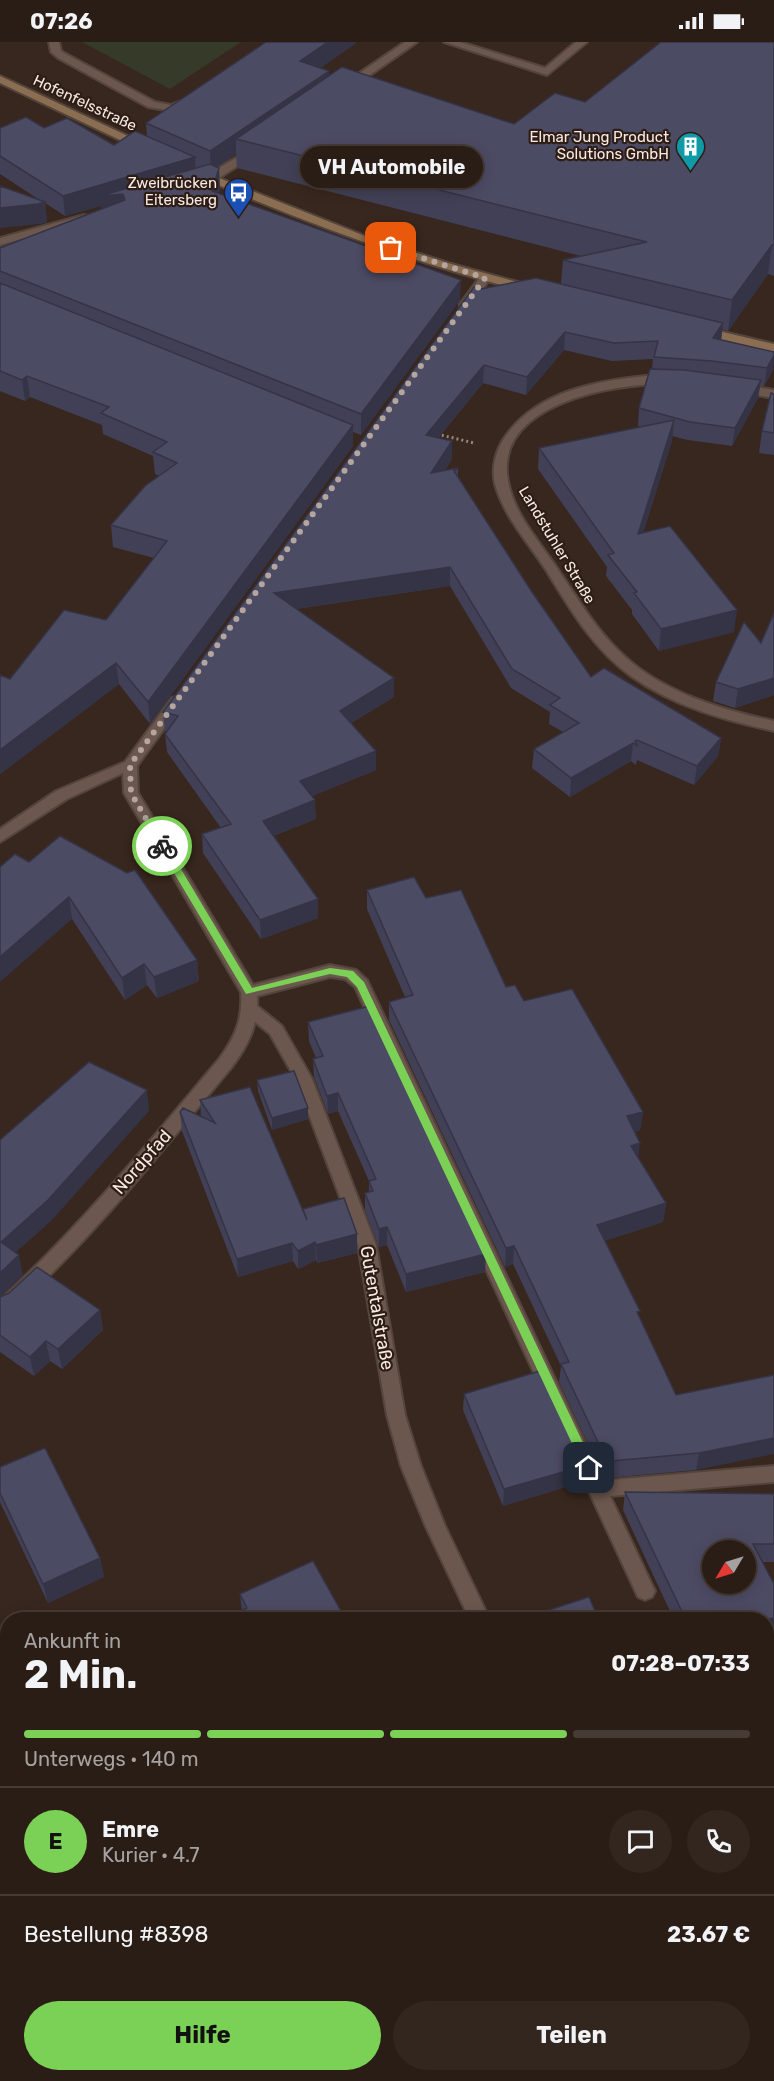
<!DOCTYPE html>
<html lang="de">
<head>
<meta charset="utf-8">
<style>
	:root { --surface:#2a1d16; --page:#32261f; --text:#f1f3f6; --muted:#a5a2a1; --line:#463b35; --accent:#7bd156 }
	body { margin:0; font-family:Rubik,sans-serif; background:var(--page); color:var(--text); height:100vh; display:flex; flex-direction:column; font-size:22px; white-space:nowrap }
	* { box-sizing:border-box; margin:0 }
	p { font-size:20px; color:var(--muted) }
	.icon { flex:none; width:33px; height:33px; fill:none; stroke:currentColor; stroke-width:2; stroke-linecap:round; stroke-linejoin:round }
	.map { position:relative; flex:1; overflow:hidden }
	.panel { position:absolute; left:0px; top:1570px; width:774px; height:470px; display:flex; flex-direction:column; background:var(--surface); border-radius:24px 24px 0 0; box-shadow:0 3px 15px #0003,0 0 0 2px var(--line) }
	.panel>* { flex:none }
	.needle { width:39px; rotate:232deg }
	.tools { position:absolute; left:702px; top:1498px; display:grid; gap:12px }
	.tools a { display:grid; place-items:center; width:54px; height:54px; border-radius:50%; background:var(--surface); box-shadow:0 3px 15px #0003,0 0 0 2px var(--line); font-size:30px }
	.pin { position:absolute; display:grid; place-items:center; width:51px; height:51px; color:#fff; margin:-26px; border-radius:12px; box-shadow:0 3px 9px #0006 }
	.courier { position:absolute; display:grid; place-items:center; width:60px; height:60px; margin:-30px; border:4px solid #7bd156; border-radius:50%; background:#fff; color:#222; box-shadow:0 2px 8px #0007 }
	.bubble { position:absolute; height:42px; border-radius:21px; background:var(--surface); box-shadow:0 3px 15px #0003,0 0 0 2px var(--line); font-size:20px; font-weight:700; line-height:42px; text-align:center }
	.overview em { font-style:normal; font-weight:700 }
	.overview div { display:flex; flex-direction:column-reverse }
	.overview { display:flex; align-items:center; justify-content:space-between; height:102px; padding:0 24px }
	h1 { font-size:39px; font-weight:700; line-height:45px }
	.bar { display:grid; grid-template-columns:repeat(4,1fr); gap:9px 6px; align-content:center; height:72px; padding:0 24px }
	.bar i { height:8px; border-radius:4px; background:var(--line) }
	.bar .active { background:var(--accent) }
	.bar p { grid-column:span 4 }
	.line { display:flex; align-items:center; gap:15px; padding:0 24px; border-top:2px solid var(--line) }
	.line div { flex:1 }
	.round { display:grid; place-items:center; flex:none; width:63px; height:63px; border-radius:32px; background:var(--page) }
	.action { display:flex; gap:12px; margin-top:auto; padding:12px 24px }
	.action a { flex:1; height:69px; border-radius:36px; background:var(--accent); color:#111; font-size:24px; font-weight:700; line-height:69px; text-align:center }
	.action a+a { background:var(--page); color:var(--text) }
	.status { display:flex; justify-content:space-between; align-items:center; height:42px; padding:0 30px; background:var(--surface); direction:ltr }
	.status svg { height:16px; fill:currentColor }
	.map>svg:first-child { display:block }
	.green { fill:#363a28 }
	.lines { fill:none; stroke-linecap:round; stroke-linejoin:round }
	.service-casing { stroke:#53443c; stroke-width:4 }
	.minor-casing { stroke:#53443c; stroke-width:4 }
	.tertiary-casing { stroke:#53443c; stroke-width:4 }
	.secondary-casing { stroke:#53443c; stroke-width:4 }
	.path { stroke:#95867f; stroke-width:3; stroke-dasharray:2 3; stroke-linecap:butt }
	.service { fill:#6b574d; fill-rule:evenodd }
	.minor { fill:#6b574d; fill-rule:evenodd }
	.tertiary { fill:#6b574d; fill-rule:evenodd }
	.secondary { fill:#8b6e51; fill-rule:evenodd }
	.wall { fill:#414056 }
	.shaded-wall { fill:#353446 }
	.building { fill:#4c4b64; stroke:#353446; stroke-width:1.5; fill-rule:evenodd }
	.route { fill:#7bd156 }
	.done { stroke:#b4a69f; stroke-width:6; stroke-dasharray:0 10.8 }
	.labels { text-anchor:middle; stroke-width:4.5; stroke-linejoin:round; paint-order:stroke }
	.far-street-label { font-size:15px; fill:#f6eae4; stroke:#2e1d15 }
	.far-poi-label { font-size:15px; fill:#f6eae4; stroke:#2e1d15; text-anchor:end }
	.street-label { font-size:18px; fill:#f6eae4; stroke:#2e1d15 }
</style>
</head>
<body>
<div class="status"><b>07:26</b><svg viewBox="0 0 49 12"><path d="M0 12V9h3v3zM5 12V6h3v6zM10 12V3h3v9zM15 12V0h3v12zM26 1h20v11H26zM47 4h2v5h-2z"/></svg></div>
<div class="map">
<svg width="774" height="2039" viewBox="0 0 774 2039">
	<rect width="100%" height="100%" fill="#38271e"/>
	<path class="green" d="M 82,0 L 241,0 L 170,47 Z"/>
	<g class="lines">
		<defs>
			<path id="service" d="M 49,0 L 59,0 L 61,9 L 66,12 L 155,60 L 171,63 L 188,56 L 193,59 L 172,69 L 148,65 L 58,16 L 51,10 Z
				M 444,0 L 460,0 L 545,26 L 576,0 L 587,0 L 547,33 Z
				M 250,961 L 256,963 L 282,984 L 312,1037 L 376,1203 L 405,1373 L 421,1424 L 445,1484 L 490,1578 L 470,1578 L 426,1485 L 401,1424 L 387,1373 L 358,1203 L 296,1038 L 270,992 L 244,971 L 242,967 L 244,963 Z
				M 774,1424 L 774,1440 L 599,1455 L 592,1453 L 589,1447 L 592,1441 L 599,1439 Z
				M 673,2032 L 696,2032 L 698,2039 L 676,2039 Z"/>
			<path id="minor" d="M 405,0 L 417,0 L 350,47 L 342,47 L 342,43 Z
				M 255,105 L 260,108 L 259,110 L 216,138 L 200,143 L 194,140 Z
				M 84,173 L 88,174 L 88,178 L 0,203 L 0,196 Z
				M 485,233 L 491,236 L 489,238 L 468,268 L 460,268 L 460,262 L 481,234 Z
				M 177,654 L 184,659 L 137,724 L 138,751 L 253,943 L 330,923 L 356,928 L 367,938 L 652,1543 L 655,1549 L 652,1555 L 645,1558 L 638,1555 L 355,945 L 345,937 L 330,935 L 257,954 C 259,982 248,1004 231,1026 C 171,1098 112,1172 45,1238 C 32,1250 17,1271 0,1276 L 0,1258 C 81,1184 149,1100 219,1017 C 235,996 243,977 241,950 L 124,751 L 123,731 L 67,757 L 0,800 L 0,787 L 56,749 L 125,720 L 172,656 Z"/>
			<path id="tertiary" d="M 646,334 L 669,334 L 675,338 L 669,342 C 615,341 493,361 508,439 C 514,472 539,499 557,526 C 582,563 603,600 640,627 C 679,655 727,669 774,679 L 774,689 C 724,678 673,664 631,634 C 593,607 570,567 546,528 C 528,500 504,475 495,442 C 491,426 496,408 505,395 C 536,350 595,339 646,334 Z
				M 736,342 L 774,348 L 774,356 L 732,349 L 730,346 Z"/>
			<path id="secondary" d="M 0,34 L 147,103 L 148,105 L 147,107 L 139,107 L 0,41 Z
				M 199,128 L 365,194 L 448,221 L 532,244 L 534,246 L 528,250 C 413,221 303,180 195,133 L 195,129 Z
				M 702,285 L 774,302 L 774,310 L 698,292 L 696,289 Z"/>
		</defs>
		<use href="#service" class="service-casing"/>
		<use href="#minor" class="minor-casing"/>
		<use href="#tertiary" class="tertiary-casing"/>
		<use href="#secondary" class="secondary-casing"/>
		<path class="path" d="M 437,392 L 474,401"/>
		<use href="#service" class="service"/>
		<use href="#minor" class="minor"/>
		<use href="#tertiary" class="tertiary"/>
		<use href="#secondary" class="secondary"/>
	</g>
	<path class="wall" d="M 774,0 L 774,234 L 768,232 L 728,289 L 722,287 L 721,298 L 773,328 L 764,344 L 760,344 L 758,356 L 732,404 L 688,398 L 672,394 L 672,399 L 643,491 L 734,590 L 659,609 L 632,572 L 632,568 L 606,534 L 607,525 L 538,427 L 539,406 L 641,385 L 638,384 L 639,366 L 652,327 L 653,317 L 612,319 L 564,308 L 526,353 L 483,341 L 438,396 L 452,417 L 445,428 L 458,426 L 458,434 L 532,550 L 591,635 L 721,696 L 718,714 L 694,743 L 637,718 L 636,723 L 631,719 L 570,755 L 532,726 L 534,707 L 563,690 L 549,682 L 550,670 L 511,646 L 450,544 L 296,567 L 394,655 L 351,681 L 376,709 L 376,728 L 312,754 L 316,777 L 273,794 L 318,876 L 261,897 L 203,811 L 202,792 L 221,786 L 167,710 L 165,692 L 167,690 L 165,689 L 163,670 L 481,247 L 561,242 L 563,218 L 581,214 L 237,126 L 236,112 L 218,125 L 220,146 L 219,151 L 460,258 L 361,393 L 353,390 L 353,404 L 150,682 L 119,642 L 0,732 L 0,633 L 10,637 L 106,578 L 154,516 L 113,505 L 111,483 L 159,434 L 155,432 L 153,414 L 103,392 L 102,383 L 30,355 L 25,359 L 0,349 L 0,206 L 101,167 L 101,164 L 65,174 L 45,161 L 47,180 L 40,182 L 41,159 L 0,132 L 0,86 L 44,86 L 114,103 L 147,94 L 146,81 L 356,1 L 320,26 L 329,29 L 329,34 L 514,82 Z
		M 774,352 L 774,413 L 759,411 L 762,389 Z
		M 774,571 L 774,653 L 735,666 L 713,659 L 716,640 L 761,601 Z
		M 15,812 L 197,918 L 199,939 L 157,956 L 147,943 L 125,958 L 72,877 Z
		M 367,848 L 426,856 L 506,945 L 524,959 L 643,1070 L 640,1088 L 634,1090 L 638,1115 L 666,1161 L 663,1180 L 604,1199 L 676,1353 L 774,1333 L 696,1428 L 608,1436 L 607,1433 L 603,1434 L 559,1340 L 561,1324 L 513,1222 L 505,1225 L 389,978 L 389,960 L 405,955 L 367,867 Z
		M 308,980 L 485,1230 L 406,1250 L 387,1203 L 379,1205 L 365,1169 L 365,1151 L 369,1150 L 369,1139 L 338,1069 L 328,1072 L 314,1035 L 313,1017 L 316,1016 L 309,999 Z
		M 257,1038 L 308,1066 L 308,1077 L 272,1088 L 258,1049 Z
		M 200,1058 L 303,1168 L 357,1192 L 357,1211 L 317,1221 L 316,1218 L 298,1227 L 293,1219 L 238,1235 L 182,1089 L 180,1070 L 201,1075 Z
		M 0,1255 L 100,1268 L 103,1288 L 62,1327 L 50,1319 L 34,1334 L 0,1310 Z
		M 464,1352 L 584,1424 L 582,1440 L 503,1464 L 463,1368 Z
		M 0,1425 L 100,1516 L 104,1535 L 48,1561 L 0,1460 Z
		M 625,1450 L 774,1452 L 774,1520 L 763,1520 L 774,1592 L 766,1594 L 766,1578 L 674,1578 L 623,1468 Z
		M 240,1552 L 346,1578 L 244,1578 L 242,1571 Z
		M 766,1614 L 774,1629 L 774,1780 L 766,1764 Z
		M 413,2032 L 516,2032 L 500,2039 L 416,2039 Z"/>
	<path class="shaded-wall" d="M 328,0 L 356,0 L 356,1 L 301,40 L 300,19 Z
		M 329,29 L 329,49 L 236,97 L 236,112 L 211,129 L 210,109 Z
		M 195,115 L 196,135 L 123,152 L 125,172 L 102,175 L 101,164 L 65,174 L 63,154 Z
		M 219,126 L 220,146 L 213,169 L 212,149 Z
		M 45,160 L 47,180 L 40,182 L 0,186 L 0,166 Z
		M 772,203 L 768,232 L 728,289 L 732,258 Z
		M 461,238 L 460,258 L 361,393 L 361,372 Z
		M 723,281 L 721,299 L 713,296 Z
		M 565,290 L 564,308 L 526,353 L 527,335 Z
		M 774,313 L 773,328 L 764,344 L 767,326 Z
		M 484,323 L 483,341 L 425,411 L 426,393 Z
		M 27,334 L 30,355 L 25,359 L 22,338 Z
		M 761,338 L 758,356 L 732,404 L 735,386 Z
		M 674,378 L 672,399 L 636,513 L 638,492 Z
		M 353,383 L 353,404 L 150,682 L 148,660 Z
		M 452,399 L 452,417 L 431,450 L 431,431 Z
		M 450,525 L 450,544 L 275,570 L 274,551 Z
		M 737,568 L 734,590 L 659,609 L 661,587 Z
		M 116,621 L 119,642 L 0,732 L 0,708 Z
		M 394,636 L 394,655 L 340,687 L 340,669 Z
		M 774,636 L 774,653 L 735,666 L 738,647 Z
		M 721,696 L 718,714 L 694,743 L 697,724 Z
		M 633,701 L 631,719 L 570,755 L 571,736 Z
		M 376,709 L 376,728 L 301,758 L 300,739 Z
		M 315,758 L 316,777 L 264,797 L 263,779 Z
		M 69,855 L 72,877 L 0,940 L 0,915 Z
		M 318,857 L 318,876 L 261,897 L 260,878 Z
		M 197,918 L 199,939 L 157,956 L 154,935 Z
		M 144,922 L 147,943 L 125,958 L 122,936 Z
		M 147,1048 L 149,1069 L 52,1178 L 5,1220 L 1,1200 Z
		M 338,1051 L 338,1069 L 328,1072 L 327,1054 Z
		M 308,1066 L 308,1077 L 272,1088 L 272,1076 Z
		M 643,1070 L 640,1088 L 624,1093 L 627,1074 Z
		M 640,1101 L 638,1120 L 631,1104 Z
		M 666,1161 L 663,1180 L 595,1202 L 597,1183 Z
		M 387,1185 L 387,1203 L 379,1205 L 379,1187 Z
		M 357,1192 L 357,1211 L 317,1221 L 316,1203 Z
		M 315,1200 L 316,1218 L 298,1227 L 298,1209 Z
		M 292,1201 L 293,1219 L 238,1235 L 237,1217 Z
		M 514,1204 L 513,1222 L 505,1225 L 506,1206 Z
		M 486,1212 L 485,1230 L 406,1250 L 406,1232 Z
		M 19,1213 L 23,1233 L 0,1255 L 0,1231 Z
		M 100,1268 L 103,1288 L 62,1327 L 58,1307 Z
		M 46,1299 L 50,1319 L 34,1334 L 30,1315 Z
		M 774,1396 L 774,1412 L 696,1428 L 699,1411 Z
		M 609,1416 L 607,1433 L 603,1434 L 606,1417 Z
		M 584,1424 L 582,1440 L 503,1464 L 504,1447 Z
		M 100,1516 L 104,1535 L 48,1561 L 43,1542 Z
		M 774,1576 L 774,1592 L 766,1594 L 766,1578 Z
		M 484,2032 L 516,2032 L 500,2039 L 482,2039 Z"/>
	<path class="building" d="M 266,0 L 328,0 L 300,19 L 329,29 L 210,109 L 146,81 Z
		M 661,0 L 774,0 L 774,203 L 772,203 L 732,258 L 563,218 L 647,200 L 236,97 L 342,25 L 514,82 L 555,51 L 585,60 Z
		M 26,75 L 44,86 L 67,76 L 114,103 L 135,89 L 195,115 L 63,154 L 0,114 L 0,86 Z
		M 210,122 L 219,126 L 212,149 L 461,238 L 361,372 L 0,229 L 0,206 L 125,158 L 123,152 L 100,154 Z
		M 0,144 L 45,160 L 38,162 L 0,166 Z
		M 536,236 L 723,281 L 713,296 L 774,310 L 774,313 L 767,326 L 712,319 L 654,315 L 658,299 L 614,301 L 565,290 L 527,335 L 484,323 L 426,393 L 452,399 L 431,431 L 458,426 L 454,429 L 532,550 L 591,635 L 604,626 L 721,696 L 697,724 L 637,698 L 635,699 L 638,704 L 633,701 L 571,736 L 534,707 L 579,681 L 550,663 L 560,656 L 512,627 L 450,525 L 274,551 L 394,636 L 340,669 L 376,709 L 300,739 L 315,758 L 263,779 L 318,857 L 260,878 L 202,792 L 231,782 L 165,692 L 178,674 L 163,670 L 474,245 L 481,247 Z
		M 0,241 L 353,383 L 148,660 L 116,621 L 0,708 L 0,633 L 10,637 L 64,568 L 106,578 L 167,499 L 111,483 L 145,444 L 177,421 L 153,410 L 167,400 L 101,371 L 109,365 L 27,334 L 22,338 L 0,329 Z
		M 650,327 L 684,328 L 761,338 L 735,386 L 690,380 L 639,366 Z
		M 771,351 L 774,352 L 774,391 L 762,389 Z
		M 674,378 L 638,492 L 670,484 L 737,568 L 661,587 L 634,551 L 637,550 L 608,513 L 614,511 L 539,406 Z
		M 774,571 L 774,636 L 738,647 L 716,640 L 744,580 L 761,601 Z
		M 60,794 L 127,831 L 135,828 L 197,918 L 154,935 L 144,922 L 122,936 L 69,855 L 0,915 L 0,825 L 15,812 L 29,820 Z
		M 414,835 L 426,856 L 461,848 L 506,945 L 515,943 L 524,959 L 572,947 L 643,1070 L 627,1074 L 640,1101 L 631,1104 L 666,1161 L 597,1183 L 640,1269 L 637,1270 L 676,1353 L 774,1333 L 774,1396 L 699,1411 L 611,1419 L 609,1416 L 606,1417 L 561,1322 L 569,1320 L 514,1204 L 506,1206 L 389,960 L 413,953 L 367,848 Z
		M 370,964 L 486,1212 L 406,1232 L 387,1185 L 379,1187 L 365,1151 L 373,1149 L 369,1139 L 376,1137 L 338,1051 L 327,1054 L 313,1017 L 323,1014 L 308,980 Z
		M 89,1020 L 147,1048 L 48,1158 L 1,1200 L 19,1213 L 0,1231 L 0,1098 Z
		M 294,1029 L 308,1066 L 272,1076 L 257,1038 Z
		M 250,1045 L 307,1178 L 303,1167 L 344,1156 L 357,1192 L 316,1203 L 315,1200 L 298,1209 L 292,1201 L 237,1217 L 180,1070 L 183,1066 L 215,1081 L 200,1058 Z
		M 37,1225 L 100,1268 L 58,1307 L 46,1299 L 30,1315 L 0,1293 L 0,1255 L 9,1251 Z
		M 540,1329 L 584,1424 L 504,1447 L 464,1352 Z
		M 45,1406 L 100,1516 L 43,1542 L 0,1451 L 0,1425 Z
		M 625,1450 L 774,1452 L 774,1502 L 753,1502 L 774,1542 L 774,1576 L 766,1578 L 686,1578 ZM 712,1509 L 746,1509 L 746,1542 L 712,1542 Z
		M 313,1519 L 346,1578 L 248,1578 L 243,1568 L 247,1566 L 240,1552 Z
		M 589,1555 L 599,1578 L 533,1578 L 531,1574 Z
		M 766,1614 L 774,1629 L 774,1754 L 766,1738 Z
		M 420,2032 L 484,2032 L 482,2039 L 422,2039 Z"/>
	<path class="route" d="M 162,801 L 166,802 L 252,946 L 330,926 L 353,929 L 364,940 L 595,1426 L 593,1429 L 585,1429 L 357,945 L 347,935 L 330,932 L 246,952 L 158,804 Z"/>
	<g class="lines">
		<path class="done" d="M 162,804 L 131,751 L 130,723 L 485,236 L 391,206"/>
	</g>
	<defs>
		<symbol id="building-pin" viewBox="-11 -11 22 30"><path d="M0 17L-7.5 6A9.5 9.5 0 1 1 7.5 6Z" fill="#0f9aa8" stroke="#2e1d15"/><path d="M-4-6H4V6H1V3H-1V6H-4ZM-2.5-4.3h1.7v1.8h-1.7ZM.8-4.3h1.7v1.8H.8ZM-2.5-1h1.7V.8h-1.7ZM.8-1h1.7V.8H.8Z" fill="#fff"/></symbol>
		<symbol id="bus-pin" viewBox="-11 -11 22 30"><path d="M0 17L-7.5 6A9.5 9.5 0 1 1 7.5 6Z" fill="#1a4fb4" stroke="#2e1d15"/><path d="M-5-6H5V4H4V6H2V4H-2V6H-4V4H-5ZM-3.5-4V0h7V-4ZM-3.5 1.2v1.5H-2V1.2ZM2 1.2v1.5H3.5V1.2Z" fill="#fff"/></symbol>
	</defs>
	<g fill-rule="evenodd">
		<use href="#building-pin" x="674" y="88" width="33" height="45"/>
		<use href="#bus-pin" x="222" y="134" width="33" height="45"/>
	</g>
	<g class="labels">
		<g class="far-street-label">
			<text transform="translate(85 61) rotate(25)" y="5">Hofenfelsstraße</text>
			<text transform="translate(557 503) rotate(59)" y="5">Landstuhler Straße</text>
		</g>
		<g class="far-poi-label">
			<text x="669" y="100">Elmar Jung Product<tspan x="669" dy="17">Solutions GmbH</tspan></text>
			<text x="217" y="146">Zweibrücken<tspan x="217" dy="17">Eitersberg</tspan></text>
		</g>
		<g class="street-label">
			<text transform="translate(142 1120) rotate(-49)" y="6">Nordpfad</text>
			<text transform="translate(377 1266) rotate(80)" y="6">Gutentalstraße</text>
		</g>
	</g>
</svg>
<div class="tools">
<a><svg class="needle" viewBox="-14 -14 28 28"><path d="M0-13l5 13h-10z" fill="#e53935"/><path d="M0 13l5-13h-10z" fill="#a5a2a1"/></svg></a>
</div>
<div class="pin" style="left:391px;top:206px;background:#ea580c"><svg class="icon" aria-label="bag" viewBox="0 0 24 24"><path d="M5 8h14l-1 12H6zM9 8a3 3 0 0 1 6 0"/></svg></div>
<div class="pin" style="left:589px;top:1426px;background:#1f2937"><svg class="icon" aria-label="home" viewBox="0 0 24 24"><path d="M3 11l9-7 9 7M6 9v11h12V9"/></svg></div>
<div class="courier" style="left:162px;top:804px"><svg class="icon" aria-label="bike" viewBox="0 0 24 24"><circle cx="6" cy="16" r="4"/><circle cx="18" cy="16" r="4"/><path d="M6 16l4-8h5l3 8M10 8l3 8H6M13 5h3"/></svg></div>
<div class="bubble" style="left:300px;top:104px;width:183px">VH Automobile</div>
<section class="panel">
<div class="overview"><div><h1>2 Min.</h1><p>Ankunft in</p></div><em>07:28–07:33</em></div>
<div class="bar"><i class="active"></i><i class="active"></i><i class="active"></i><i></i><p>Unterwegs · 140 m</p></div>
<div class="line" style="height:108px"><b class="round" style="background:var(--accent);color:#111">E</b><div><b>Emre</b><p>Kurier · 4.7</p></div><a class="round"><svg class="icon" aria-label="chat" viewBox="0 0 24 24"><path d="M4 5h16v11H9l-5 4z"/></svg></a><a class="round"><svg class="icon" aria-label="phone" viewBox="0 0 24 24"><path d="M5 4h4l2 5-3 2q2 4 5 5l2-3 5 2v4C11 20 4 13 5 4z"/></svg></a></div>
<div class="line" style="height:78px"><div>Bestellung #8398</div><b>23.67 €</b></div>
<div class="action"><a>Hilfe</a><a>Teilen</a></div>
</section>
</div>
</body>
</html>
